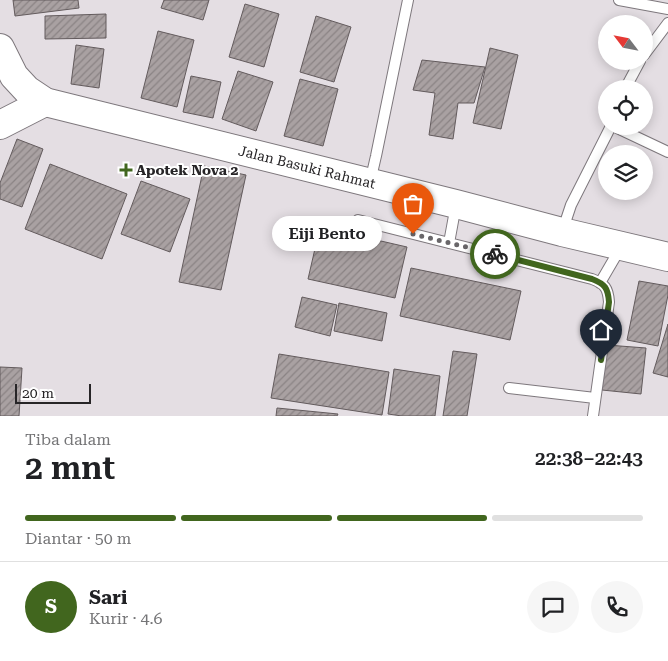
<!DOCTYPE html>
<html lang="id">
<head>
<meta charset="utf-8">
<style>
	:root { --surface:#fff; --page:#f6f6f6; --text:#202124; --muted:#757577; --line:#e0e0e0; --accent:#41661e }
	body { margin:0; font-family:"Roboto Serif",serif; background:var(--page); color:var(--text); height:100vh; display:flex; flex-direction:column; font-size:19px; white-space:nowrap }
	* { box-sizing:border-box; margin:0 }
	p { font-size:16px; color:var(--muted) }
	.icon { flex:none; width:28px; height:28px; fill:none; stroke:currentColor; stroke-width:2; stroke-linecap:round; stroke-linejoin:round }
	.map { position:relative; height:416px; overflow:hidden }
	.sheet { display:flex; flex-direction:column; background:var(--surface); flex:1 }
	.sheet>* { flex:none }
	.needle { width:32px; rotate:302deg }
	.buttons { position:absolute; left:598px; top:15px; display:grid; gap:10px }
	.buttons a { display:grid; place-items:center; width:55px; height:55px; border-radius:50%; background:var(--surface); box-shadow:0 2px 12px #0003; font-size:25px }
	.scale { position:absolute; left:15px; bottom:12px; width:76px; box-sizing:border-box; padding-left:5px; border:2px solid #272527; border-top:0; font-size:14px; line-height:18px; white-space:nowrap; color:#272527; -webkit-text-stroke:4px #fff; paint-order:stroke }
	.pin { position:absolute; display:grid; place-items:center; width:42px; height:42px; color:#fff; margin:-51px -21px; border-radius:50% 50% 50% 0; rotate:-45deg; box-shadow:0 0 5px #0007 }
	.pin .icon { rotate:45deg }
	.courier { position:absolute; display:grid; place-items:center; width:50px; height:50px; margin:-25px; border:4px solid #41661e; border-radius:50%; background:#fff; color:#222; box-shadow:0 1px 6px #0007 }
	.bubble { position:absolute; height:35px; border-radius:18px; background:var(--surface); box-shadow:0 2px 12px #0003; font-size:16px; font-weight:600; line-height:35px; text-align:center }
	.summary em { font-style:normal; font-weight:600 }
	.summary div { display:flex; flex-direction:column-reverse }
	.summary { display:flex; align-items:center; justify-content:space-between; height:85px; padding:0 25px }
	h1 { font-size:32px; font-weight:600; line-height:38px }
	.bar { display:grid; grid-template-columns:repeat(4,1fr); gap:8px 5px; align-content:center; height:60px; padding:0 25px }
	.bar i { height:6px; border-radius:4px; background:var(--line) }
	.bar .current { background:var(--accent) }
	.bar p { grid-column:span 4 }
	.line { display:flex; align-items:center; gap:12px; padding:0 25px; border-top:1px solid var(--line) }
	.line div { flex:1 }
	.round { display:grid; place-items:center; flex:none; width:52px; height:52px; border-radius:26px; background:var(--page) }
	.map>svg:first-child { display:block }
	.building { fill:url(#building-hatch); stroke:#635b5d }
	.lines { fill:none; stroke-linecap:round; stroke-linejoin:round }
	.lane-casing { stroke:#7e787d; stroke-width:12 }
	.secondary-casing { stroke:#7e787d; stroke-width:30 }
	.lane { stroke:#fff; stroke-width:10 }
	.secondary { stroke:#fff; stroke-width:28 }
	.done { stroke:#696669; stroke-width:5; stroke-dasharray:0 9 }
	.route { stroke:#41661e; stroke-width:6 }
	.poi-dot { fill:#41661e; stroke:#fff; stroke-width:2 }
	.labels { text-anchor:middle; stroke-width:4; stroke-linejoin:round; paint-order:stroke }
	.street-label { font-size:14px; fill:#272527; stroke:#fff }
	.poi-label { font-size:14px; font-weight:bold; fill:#272527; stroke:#fff; text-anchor:start }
</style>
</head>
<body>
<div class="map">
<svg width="668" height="416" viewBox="0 0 668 416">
	<defs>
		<pattern id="building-hatch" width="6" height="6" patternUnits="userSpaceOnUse" patternTransform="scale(1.25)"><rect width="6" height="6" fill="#a9a1a2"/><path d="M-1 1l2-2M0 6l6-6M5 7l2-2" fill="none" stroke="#8a8384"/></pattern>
	</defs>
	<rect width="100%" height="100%" fill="#e4dee3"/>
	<path class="building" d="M 13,0 L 78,0 L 79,8 L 15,16 Z
		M 164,0 L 209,0 L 203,20 L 161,8 Z
		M 245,4 L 279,14 L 264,67 L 229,57 Z
		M 106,14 L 106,38 L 45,39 L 45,16 Z
		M 316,16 L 351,27 L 334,82 L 300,72 Z
		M 158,31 L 194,40 L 177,107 L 141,98 Z
		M 76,45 L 104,49 L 99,88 L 71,84 Z
		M 490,48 L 518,55 L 501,129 L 473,123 Z
		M 422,60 L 485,67 L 474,103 L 458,103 L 453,139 L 429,135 L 435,93 L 413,90 Z
		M 238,71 L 273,82 L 256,131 L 222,119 Z
		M 191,76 L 221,82 L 213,118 L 183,112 Z
		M 300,79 L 338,89 L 323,146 L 284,136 Z
		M 17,139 L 43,149 L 22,207 L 0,199 L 0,183 Z
		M 50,164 L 127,194 L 102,259 L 25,229 Z
		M 204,166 L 246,175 L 221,290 L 179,282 Z
		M 141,181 L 190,199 L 170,252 L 121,234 Z
		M 320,227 L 407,247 L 395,298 L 308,279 Z
		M 411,268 L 521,291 L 510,340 L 400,316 Z
		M 639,281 L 668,286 L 668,295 L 658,346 L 627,340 Z
		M 302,297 L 337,305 L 330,336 L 295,327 Z
		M 339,303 L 387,313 L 382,341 L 334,331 Z
		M 668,324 L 668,377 L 653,373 Z
		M 607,345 L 646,348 L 641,394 L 602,390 Z
		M 453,351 L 477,354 L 467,416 L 443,416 Z
		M 279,354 L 389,372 L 382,415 L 271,398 Z
		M 0,367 L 22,368 L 19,416 L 0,416 Z
		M 394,369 L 440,376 L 435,416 L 402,416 L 388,414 Z
		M 277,408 L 338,414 L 337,416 L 276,416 Z"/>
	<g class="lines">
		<defs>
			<path id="lane" d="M 619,0 L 668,9
				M 644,55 L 668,23
				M 625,89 L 640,61
				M 613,126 L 668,152
				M 370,182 L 376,156 L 408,0
				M 358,220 L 592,279 C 605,284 608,288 609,302 L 593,416
				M 562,232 L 571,205 L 611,126
				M 449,243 L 456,205
				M 600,283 L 621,247
				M 509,388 L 595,398"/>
			<g id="secondary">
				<path id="s1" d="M 0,48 L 14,76 L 27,90 L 45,102 L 456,204 L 562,232 L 668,257"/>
				<path d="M 0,125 L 45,102"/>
			</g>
		</defs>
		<use href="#lane" class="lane-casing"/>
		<use href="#secondary" class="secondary-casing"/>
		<use href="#lane" class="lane"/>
		<use href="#secondary" class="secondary"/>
	</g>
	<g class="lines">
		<path class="done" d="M 413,234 L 495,254"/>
		<path class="route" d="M 495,254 L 592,279 C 605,284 608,288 609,302 L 601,360"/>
	</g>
	<path class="poi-dot" d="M123.5 162.5h5v5h5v5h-5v5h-5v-5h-5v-5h5z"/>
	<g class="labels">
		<g class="street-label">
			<text dy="5" stroke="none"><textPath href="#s1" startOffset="342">Jalan Basuki Rahmat</textPath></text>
		</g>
		<g class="poi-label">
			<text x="136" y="175">Apotek Nova 2</text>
		</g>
	</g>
</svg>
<div class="buttons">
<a><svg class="needle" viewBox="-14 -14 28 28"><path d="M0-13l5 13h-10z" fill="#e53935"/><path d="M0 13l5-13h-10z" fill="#757577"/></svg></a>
<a><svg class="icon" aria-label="locate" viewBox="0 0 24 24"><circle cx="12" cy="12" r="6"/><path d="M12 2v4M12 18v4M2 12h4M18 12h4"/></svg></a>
<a><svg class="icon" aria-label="layers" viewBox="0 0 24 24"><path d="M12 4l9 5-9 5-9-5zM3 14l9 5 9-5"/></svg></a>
</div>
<div class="scale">20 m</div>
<div class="pin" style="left:413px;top:234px;background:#ea580c"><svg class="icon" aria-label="bag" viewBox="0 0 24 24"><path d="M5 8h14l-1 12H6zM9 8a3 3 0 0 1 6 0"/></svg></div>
<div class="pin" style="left:601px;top:360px;background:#1f2937"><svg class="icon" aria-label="home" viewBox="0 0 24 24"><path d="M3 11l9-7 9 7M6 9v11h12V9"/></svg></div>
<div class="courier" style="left:495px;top:254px"><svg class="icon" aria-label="bike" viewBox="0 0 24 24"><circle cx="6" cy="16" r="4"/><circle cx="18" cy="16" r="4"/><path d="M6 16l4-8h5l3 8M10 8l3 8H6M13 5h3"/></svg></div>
<div class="bubble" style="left:272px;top:216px;width:110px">Eiji Bento</div>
</div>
<section class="sheet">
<div class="summary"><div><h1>2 mnt</h1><p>Tiba dalam</p></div><em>22:38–22:43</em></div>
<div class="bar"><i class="current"></i><i class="current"></i><i class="current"></i><i></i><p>Diantar · 50 m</p></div>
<div class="line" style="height:90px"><b class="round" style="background:var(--accent);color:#fff">S</b><div><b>Sari</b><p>Kurir · 4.6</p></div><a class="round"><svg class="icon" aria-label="chat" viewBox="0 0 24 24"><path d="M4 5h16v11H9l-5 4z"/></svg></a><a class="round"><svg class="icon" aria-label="phone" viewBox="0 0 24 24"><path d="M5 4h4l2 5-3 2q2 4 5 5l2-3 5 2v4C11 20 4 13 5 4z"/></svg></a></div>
</section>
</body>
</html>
